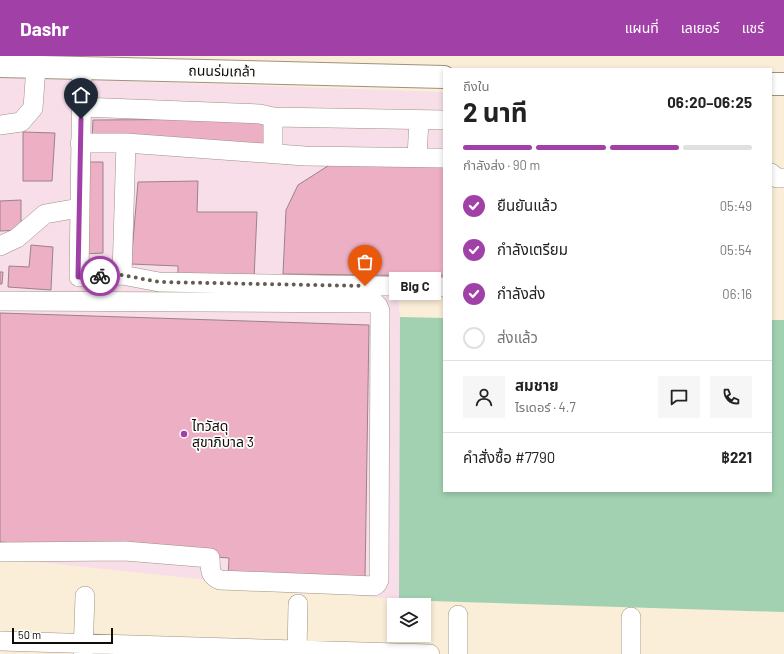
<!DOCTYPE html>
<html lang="th">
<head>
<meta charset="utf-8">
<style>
	:root { --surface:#fff; --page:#f6f6f6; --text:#222; --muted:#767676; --line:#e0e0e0; --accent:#a140a7 }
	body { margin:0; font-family:Barlow,"Noto Sans Thai",sans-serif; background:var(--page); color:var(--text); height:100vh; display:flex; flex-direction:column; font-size:15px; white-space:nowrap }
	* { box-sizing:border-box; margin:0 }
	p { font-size:13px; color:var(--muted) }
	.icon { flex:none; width:22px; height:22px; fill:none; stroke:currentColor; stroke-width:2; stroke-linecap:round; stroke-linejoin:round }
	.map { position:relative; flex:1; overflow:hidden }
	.details { position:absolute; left:443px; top:12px; width:329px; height:424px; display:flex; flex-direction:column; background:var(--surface); border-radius:0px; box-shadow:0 2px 6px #0003 }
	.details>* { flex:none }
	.tools { position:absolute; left:387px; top:542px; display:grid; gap:8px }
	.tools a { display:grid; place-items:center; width:44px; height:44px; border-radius:0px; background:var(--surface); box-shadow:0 2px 6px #0003; font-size:20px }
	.scale { position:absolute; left:12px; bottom:10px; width:101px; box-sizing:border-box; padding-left:4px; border:2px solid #110d06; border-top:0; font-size:11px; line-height:14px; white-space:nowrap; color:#110d06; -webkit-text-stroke:3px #fdfdfd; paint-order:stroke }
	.pin { position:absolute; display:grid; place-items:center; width:34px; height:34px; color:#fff; margin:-41px -17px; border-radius:50% 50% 50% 0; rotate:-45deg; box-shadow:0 0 4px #0007 }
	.pin .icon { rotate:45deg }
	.courier { position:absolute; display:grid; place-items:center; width:40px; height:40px; margin:-20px; border:3px solid #a140a7; border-radius:50%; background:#fff; color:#222; box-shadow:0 1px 5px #0007 }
	.bubble { position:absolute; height:28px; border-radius:0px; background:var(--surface); box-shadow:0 2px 6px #0003; font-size:13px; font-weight:700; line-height:28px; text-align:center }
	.summary em { font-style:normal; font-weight:700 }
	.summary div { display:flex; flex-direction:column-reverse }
	.summary { display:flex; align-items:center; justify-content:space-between; height:68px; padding:0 20px }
	h1 { font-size:26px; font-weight:700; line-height:30px }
	.bar { display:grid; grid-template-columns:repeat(4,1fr); gap:6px 4px; align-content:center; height:48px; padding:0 20px }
	.bar i { height:5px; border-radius:3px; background:var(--line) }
	.bar .on { background:var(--accent) }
	.bar p { grid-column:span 4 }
	.line { display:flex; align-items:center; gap:10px; padding:0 20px; border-top:1px solid var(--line) }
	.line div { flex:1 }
	.round { display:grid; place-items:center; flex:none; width:42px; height:42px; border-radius:0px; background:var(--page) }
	ol { padding:0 20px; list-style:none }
	li { display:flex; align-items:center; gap:12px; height:44px }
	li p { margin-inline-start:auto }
	li .icon { padding:4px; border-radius:50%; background:var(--accent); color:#fff; stroke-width:4 }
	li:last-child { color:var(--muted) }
	li i { width:22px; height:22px; border:2px solid var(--line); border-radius:50% }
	header { display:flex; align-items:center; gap:24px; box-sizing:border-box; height:56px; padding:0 20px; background:var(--accent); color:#fff }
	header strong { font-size:19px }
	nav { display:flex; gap:22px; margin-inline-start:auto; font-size:14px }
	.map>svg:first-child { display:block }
	.commercial { fill:#f7dee9 }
	.green { fill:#a1d1b0 }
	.building { fill:#edafc3; stroke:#9b828a }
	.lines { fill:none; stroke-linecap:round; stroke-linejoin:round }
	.minor-casing { stroke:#9e927e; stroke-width:20 }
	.major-casing { stroke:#9e927e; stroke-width:24 }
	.minor { stroke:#fff; stroke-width:19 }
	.major { stroke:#fff; stroke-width:22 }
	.done { stroke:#635c50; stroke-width:4; stroke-dasharray:0 7.2 }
	.route { stroke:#a140a7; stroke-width:5 }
	.poi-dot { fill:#a140a7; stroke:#fdfdfd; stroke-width:1.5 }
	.labels { text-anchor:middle; stroke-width:3.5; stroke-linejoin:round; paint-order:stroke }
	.street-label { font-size:14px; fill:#110d06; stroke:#fdfdfd }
	.poi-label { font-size:14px; fill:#110d06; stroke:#fdfdfd; text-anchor:start }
</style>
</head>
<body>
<header>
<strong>Dashr</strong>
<nav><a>แผนที่</a><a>เลเยอร์</a><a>แชร์</a></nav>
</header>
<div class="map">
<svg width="784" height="598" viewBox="0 0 784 598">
	<rect width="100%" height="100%" fill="#fbeed8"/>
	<path class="commercial" d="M 0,0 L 63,0 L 62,23 L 444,36 L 444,241 L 398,241 L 400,261 L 399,544 L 0,502 Z"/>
	<path class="green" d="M 400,261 L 444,262 L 444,435 L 771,435 L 771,264 L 784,264 L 784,556 L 399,544 Z"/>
	<path class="building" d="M 264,63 L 265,89 L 92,85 L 93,64 Z
		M 23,76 L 55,77 L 52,125 L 23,125 Z
		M 85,106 L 103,106 L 103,197 L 83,198 Z
		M 331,108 L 444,109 L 444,220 L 283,218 L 286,154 L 298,129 Z
		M 198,125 L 197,156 L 257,156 L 254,223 L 178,222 L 178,210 L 131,208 L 138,126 Z
		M 21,144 L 21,174 L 0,175 L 0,145 Z
		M 31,189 L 53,191 L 51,234 L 8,231 L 9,210 L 29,211 Z
		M 0,216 L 3,216 L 2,228 L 0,228 Z
		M 0,257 L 369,269 L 365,523 L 228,522 L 229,502 L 0,486 Z"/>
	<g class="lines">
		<defs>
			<path id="minor" d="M 82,12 L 79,221 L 122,219 L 126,87
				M 81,51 L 260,58 L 273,61 L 444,64
				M 273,61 L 273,97
				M 0,69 L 21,66 L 33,52 L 36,11
				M 80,87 L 126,87 L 305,100 L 444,102
				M 417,101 L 419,64
				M 771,117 L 777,122 L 784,122
				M 0,190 L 17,182 L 45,158 L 79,152
				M 122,219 L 159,226 L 444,231
				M 0,245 L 375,247 L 378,250 L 380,255 L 379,524 L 377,528 L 374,530 L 220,524 C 208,519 211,513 210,502 L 125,495 L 0,496
				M 0,585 L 430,598
				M 83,598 L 85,540
				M 297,598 L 298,548
				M 458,598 L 458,559
				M 631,598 L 631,561"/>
			<path id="major" d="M 0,10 L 444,21
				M 771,28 L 784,28"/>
		</defs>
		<use href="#minor" class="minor-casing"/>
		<use href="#major" class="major-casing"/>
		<use href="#minor" class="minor"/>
		<use href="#major" class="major"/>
	</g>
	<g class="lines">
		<path class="done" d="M 100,220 L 122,219 L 159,226 L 365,230"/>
		<path class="route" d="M 81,63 L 78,221 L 100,220"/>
	</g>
	<circle class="poi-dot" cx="184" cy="378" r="4"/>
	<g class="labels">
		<g class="street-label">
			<text transform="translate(222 15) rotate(1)" y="5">ถนนร่มเกล้า</text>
		</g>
		<g class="poi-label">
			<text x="192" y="375">ไทวัสดุ<tspan x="192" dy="16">สุขาภิบาล 3</tspan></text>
		</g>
	</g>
</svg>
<div class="tools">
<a><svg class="icon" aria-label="layers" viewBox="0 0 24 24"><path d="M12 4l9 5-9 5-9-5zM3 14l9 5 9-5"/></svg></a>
</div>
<div class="scale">50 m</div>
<div class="pin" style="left:365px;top:230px;background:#ea580c"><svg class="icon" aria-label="bag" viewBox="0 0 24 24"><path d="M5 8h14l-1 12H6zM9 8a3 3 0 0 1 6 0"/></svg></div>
<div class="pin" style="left:81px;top:63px;background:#1f2937"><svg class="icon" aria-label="home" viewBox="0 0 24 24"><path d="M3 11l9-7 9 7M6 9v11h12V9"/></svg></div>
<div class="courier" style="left:100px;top:220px"><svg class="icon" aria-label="bike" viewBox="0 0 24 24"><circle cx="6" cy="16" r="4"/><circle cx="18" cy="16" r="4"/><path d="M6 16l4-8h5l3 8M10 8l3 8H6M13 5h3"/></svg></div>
<div class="bubble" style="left:389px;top:216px;width:52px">Big C</div>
<section class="details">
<div class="summary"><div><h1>2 นาที</h1><p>ถึงใน</p></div><em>06:20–06:25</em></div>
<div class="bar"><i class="on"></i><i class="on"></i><i class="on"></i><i></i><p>กำลังส่ง · 90 m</p></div>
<ol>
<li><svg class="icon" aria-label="check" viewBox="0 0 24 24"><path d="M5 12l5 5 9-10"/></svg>ยืนยันแล้ว<p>05:49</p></li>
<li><svg class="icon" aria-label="check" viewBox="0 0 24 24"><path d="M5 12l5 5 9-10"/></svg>กำลังเตรียม<p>05:54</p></li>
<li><svg class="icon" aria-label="check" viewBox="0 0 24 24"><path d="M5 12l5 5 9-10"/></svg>กำลังส่ง<p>06:16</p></li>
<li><i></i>ส่งแล้ว</li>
</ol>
<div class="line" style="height:72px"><a class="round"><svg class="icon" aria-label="person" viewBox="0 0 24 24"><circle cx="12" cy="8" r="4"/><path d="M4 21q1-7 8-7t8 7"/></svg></a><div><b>สมชาย</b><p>ไรเดอร์ · 4.7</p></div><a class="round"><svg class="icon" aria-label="chat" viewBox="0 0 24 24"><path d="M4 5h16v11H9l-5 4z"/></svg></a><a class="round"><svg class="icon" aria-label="phone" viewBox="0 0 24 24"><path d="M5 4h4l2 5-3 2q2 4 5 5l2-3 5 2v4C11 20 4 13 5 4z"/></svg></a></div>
<div class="line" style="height:52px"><div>คำสั่งซื้อ #7790</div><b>฿221</b></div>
</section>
</div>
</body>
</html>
